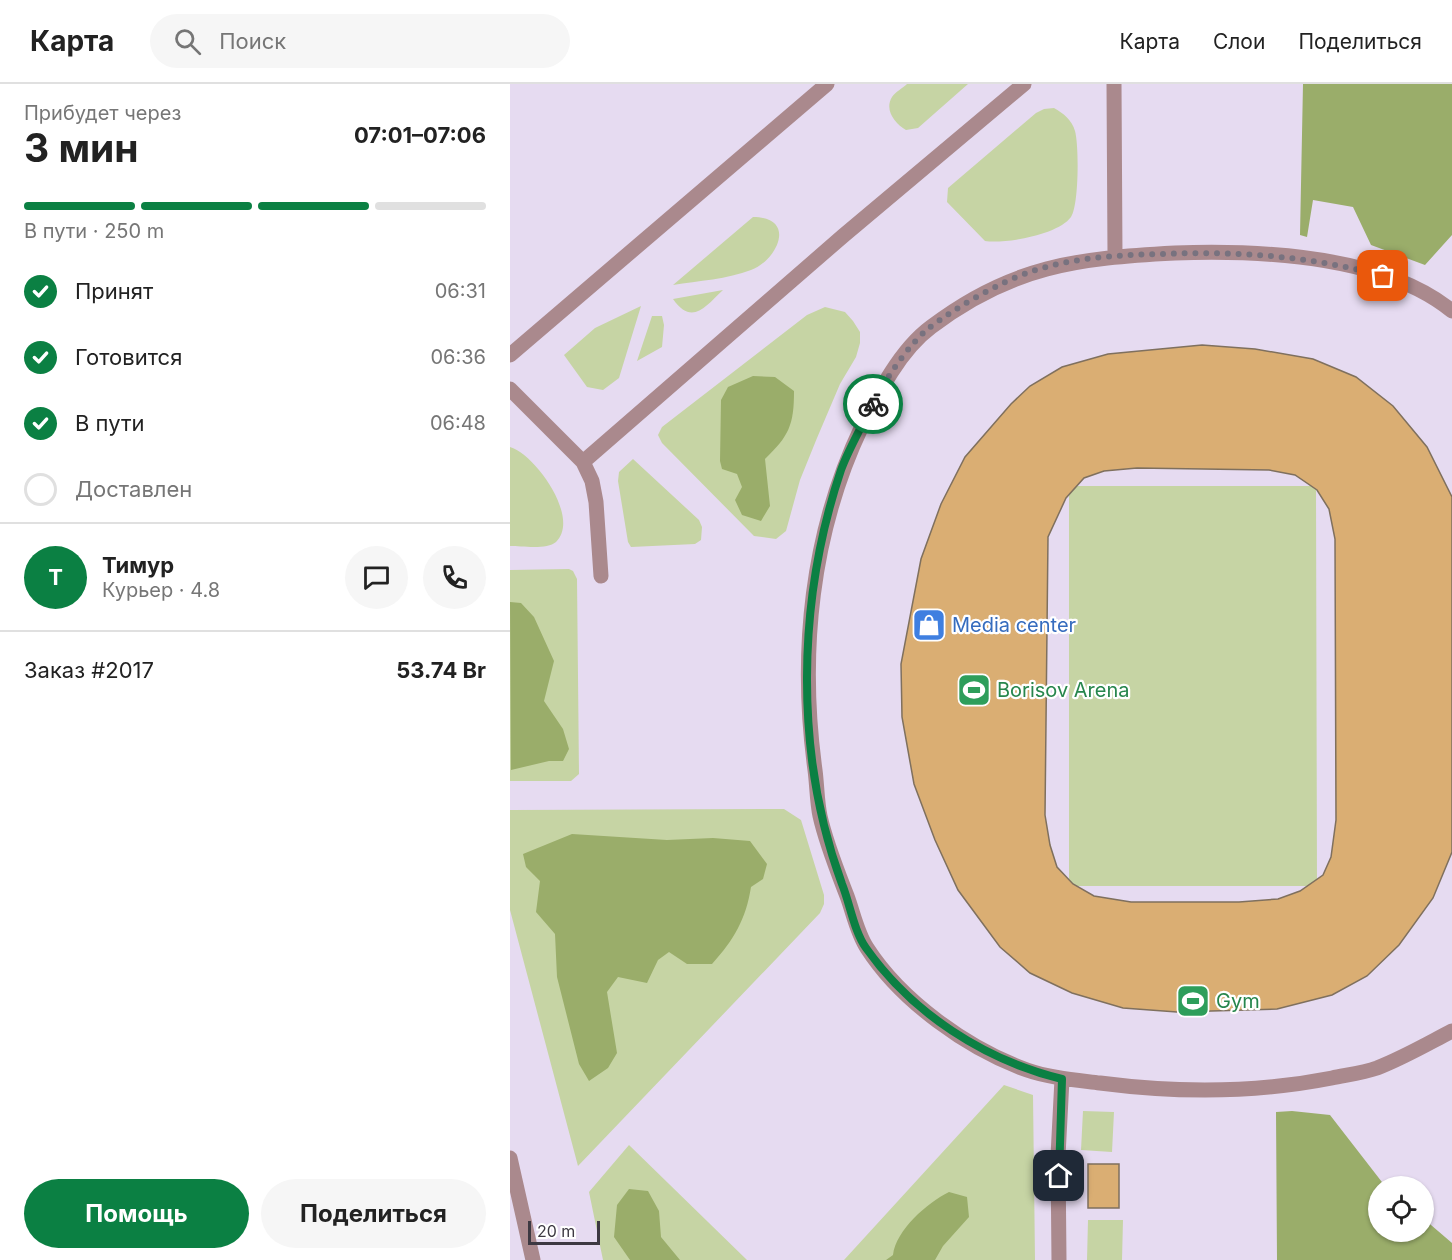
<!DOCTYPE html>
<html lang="ru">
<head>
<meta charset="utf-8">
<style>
	:root { --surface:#fff; --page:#f6f6f6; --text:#222; --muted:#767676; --line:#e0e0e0; --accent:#0b8043 }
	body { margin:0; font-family:Inter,sans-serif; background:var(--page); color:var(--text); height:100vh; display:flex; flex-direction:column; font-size:22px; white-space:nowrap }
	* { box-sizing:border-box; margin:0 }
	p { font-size:20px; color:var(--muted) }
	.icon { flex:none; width:33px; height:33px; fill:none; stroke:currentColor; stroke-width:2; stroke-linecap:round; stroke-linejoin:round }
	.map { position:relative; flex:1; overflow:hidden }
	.drawer { display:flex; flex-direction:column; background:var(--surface); width:510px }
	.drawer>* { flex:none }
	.fabs { position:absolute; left:858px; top:1092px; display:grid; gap:12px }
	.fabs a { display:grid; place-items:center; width:66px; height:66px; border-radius:50%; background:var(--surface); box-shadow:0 2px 4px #0004; font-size:30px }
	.scale { position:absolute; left:18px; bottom:15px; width:72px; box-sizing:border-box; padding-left:6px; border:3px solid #3d3942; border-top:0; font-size:16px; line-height:21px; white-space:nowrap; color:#3d3942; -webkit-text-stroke:4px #fff; paint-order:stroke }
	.pin { position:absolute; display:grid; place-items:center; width:51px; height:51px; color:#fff; margin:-26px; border-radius:12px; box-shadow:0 3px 9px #0006 }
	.courier { position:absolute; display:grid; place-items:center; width:60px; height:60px; margin:-30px; border:4px solid #0b8043; border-radius:50%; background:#fff; color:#222; box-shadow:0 2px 8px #0007 }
	.head em { font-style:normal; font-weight:700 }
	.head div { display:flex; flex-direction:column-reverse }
	.head { display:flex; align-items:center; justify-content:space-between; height:102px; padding:0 24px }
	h1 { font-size:39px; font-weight:700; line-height:45px }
	.bar { display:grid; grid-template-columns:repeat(4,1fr); gap:9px 6px; align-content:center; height:72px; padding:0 24px }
	.bar i { height:8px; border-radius:4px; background:var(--line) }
	.bar .current { background:var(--accent) }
	.bar p { grid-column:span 4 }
	.line { display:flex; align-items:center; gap:15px; padding:0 24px; border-top:2px solid var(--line) }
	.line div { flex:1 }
	.round { display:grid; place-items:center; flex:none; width:63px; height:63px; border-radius:32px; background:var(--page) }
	ol { padding:0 24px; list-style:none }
	li { display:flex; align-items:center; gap:18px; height:66px }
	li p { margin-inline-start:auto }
	li .icon { padding:6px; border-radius:50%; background:var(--accent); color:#fff; stroke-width:4 }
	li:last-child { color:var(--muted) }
	li i { width:33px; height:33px; border:3px solid var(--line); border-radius:50% }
	.cta { display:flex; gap:12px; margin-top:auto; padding:12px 24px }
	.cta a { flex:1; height:69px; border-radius:36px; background:var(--accent); color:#fff; font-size:24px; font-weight:700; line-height:69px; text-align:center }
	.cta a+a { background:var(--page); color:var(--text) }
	header { display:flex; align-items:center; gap:36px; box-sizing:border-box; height:84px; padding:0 30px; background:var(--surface); border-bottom:2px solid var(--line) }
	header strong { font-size:28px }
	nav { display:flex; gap:33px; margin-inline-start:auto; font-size:21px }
	.search { width:420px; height:54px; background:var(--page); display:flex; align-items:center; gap:15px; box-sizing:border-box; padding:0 21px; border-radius:33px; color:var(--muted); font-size:22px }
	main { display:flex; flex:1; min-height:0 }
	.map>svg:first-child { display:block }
	.green { fill:#c6d4a4 }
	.forest { fill:#9aad6a }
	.building { fill:#daae73; stroke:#7f705e; stroke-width:1.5; fill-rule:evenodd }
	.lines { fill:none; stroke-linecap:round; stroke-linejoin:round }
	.minor { stroke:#aa898d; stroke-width:15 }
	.done { stroke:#78727f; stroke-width:6; stroke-dasharray:0 10.8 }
	.route { stroke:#0b8043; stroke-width:8 }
	.labels { text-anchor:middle; stroke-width:4.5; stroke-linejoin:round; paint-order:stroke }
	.shop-label { font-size:20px; fill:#366cbe; stroke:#fff; text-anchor:start }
	.leisure-label { font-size:20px; fill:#27864d; stroke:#fff; text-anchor:start }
</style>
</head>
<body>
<header>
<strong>Карта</strong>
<div class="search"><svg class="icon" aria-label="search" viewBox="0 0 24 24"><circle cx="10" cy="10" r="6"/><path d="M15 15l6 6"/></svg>Поиск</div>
<nav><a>Карта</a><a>Слои</a><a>Поделиться</a></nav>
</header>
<main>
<section class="drawer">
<div class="head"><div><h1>3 мин</h1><p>Прибудет через</p></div><em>07:01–07:06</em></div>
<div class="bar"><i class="current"></i><i class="current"></i><i class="current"></i><i></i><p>В пути · 250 m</p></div>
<ol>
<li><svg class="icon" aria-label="check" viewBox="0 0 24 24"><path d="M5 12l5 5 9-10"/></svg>Принят<p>06:31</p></li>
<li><svg class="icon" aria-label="check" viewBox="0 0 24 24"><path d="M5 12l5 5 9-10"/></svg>Готовится<p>06:36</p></li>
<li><svg class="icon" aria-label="check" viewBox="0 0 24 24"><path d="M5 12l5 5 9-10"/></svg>В пути<p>06:48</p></li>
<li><i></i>Доставлен</li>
</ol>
<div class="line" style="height:108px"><b class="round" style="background:var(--accent);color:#fff">Т</b><div><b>Тимур</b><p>Курьер · 4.8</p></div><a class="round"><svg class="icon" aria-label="chat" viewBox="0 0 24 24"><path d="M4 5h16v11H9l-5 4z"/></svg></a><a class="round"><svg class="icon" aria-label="phone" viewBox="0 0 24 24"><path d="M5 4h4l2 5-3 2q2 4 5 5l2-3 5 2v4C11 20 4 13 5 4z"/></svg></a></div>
<div class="line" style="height:78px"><div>Заказ #2017</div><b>53.74 Br</b></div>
<div class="cta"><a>Помощь</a><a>Поделиться</a></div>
</section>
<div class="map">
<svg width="942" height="1176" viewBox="0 0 942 1176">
	<rect width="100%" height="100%" fill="#e6dbf1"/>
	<path class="green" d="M 397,0 L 458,0 L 408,44 L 396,46 C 385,40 374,26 382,13 C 385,8 393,4 397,0 Z
		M 544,24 C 553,29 562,36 565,47 C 569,61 569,121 561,133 C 548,151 495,160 475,157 L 437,118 L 438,104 L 526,29 L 534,25 Z
		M 243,133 C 287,133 268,176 241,186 C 218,195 188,197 163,201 Z
		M 213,206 C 195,223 182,242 163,215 Z
		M 131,222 L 109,294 L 93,306 L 77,303 L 54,271 L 85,244 Z
		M 315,223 L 335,228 L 343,237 L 350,248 L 350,259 L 346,273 L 330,300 L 307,354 L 290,396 L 276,447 L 266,455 L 244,452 L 152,359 L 148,351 L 152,343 L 297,231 Z
		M 142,232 L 152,232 L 154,241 L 152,263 L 127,277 Z
		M 0,363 C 25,370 71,434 46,458 C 37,466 12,462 0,462 Z
		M 123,375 L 189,436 L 192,443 L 191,456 L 185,460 L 121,463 L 118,458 L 108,397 L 109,388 Z
		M 559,402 L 806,402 L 807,802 L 559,802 Z
		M 59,485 L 63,487 L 67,495 L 69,690 L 61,697 L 0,697 L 0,486 Z
		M 274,725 L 291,736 L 314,811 L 314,820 L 310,829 L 68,1082 L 0,826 L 0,726 Z
		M 494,1001 L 523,1011 L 525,1176 L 334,1176 Z
		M 573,1027 L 604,1028 L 602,1068 L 571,1066 Z
		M 119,1061 L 237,1176 L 93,1176 L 79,1108 Z
		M 578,1136 L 613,1136 L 612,1176 L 577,1176 Z"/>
	<path class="forest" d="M 793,0 L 942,0 L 942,151 L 915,181 L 861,161 L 843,123 L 803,116 L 797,153 L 790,151 Z
		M 243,292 L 265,293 L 284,307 C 284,341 279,352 255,375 L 260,422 L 251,437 L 232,431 L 225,416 L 232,403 L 227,390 L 212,385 L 210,377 L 211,316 L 218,303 Z
		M 0,518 L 11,519 L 24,533 L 44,577 L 34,617 L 53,645 L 59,665 L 53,677 L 39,677 L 1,686 Z
		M 62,750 L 157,756 L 203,754 L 240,757 L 257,780 L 253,795 L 241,803 C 236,835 224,856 202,880 L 177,880 L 159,868 L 148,876 L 137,899 L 108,893 L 97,908 L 107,969 L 98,984 L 79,997 L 69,980 L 47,893 L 45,850 L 26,828 L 30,797 L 16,783 L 13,770 Z
		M 782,1027 L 820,1031 L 875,1102 L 868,1102 L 868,1148 L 914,1148 L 914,1135 L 942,1159 L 942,1176 L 767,1176 L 766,1028 Z
		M 119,1105 L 138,1107 L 149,1127 L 151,1153 L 170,1176 L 120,1176 L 104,1153 L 107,1121 Z
		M 439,1108 L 457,1113 L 459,1133 L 433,1162 L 425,1176 L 376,1176 L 383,1171 C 386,1146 417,1119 439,1108 Z"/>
	<path class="building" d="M 692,261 L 745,265 L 803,275 L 846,293 L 883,322 L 917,363 L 942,413 L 942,768 L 923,814 L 889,861 L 857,892 L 822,911 L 767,925 L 667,928 L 613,924 L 562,909 L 520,889 L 490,863 L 448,806 L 425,756 L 404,700 L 392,633 L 391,580 L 411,475 L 431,420 L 455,373 L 501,320 L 520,302 L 552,283 L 598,270 ZM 627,384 L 759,386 L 785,391 L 807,406 L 819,425 L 825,455 L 826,736 L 821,773 L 813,791 L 790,807 L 768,815 L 729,818 L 621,818 L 584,812 L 563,800 L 547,783 L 540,761 L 535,731 L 538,453 L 556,414 L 574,394 L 594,387 Z
		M 578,1080 L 609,1080 L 609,1124 L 578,1124 Z"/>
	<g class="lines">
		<path class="minor" d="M 604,0 L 605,171
			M 942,227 C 873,171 751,166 665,169 C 568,174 501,182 421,243 C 390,266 369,308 352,342 C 301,449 289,569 305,686 C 307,701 307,718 310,732 C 316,759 327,786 337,812 C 343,828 347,849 357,864 C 391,917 458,965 517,986 C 540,994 566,996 590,999 C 667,1009 746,1009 822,994 C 836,991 853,989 867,984 C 893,974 917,960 942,947
			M 0,271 L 317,0
			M 0,305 L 73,378 L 82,397 L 86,418 L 91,492
			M 73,378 L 333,152 L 514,0
			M 0,1074 L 23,1176
			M 549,1176 L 548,1072 L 552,995"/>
	</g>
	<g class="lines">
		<path class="done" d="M 363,320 C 374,297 399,260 419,244 C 447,223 489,198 523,187 C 565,173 609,171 653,170 C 728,167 800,172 873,192"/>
		<path class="route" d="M 363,320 C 352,342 339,364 331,386 C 287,517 284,670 332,800 C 340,820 344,847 356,864 C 402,929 474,976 552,995 L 549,1092"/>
	</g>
	<defs>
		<symbol id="shop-square" viewBox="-11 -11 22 22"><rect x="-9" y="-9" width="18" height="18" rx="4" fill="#3f7fe0" stroke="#fff"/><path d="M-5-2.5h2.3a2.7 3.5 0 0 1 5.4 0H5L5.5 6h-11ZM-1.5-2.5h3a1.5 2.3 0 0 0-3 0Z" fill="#fff"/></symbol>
		<symbol id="stadium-square" viewBox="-11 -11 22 22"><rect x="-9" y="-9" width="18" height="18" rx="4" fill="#2e9e5b" stroke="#fff"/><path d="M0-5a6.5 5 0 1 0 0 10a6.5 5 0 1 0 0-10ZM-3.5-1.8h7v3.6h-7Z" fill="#fff"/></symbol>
	</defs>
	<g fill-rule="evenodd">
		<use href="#shop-square" x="400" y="522" width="38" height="38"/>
		<use href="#stadium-square" x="445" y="587" width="38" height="38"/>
		<use href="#stadium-square" x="664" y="898" width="38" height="38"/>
	</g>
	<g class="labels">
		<g class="shop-label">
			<text x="442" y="548">Media center</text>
		</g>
		<g class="leisure-label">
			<text x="487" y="613">Borisov Arena</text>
			<text x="706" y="924">Gym</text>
		</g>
	</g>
</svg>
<div class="fabs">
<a><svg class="icon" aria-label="locate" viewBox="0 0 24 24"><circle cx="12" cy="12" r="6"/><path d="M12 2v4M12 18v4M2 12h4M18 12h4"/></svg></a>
</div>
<div class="scale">20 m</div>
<div class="pin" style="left:873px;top:192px;background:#ea580c"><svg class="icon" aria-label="bag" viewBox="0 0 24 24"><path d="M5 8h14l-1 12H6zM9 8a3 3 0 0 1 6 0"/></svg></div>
<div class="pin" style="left:549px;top:1092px;background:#1f2937"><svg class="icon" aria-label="home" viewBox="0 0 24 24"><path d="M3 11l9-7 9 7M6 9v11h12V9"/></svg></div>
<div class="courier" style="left:363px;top:320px"><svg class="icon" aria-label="bike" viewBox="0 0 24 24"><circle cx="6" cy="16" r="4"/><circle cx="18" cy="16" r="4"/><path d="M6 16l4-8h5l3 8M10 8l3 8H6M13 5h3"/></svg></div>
</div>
</main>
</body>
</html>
